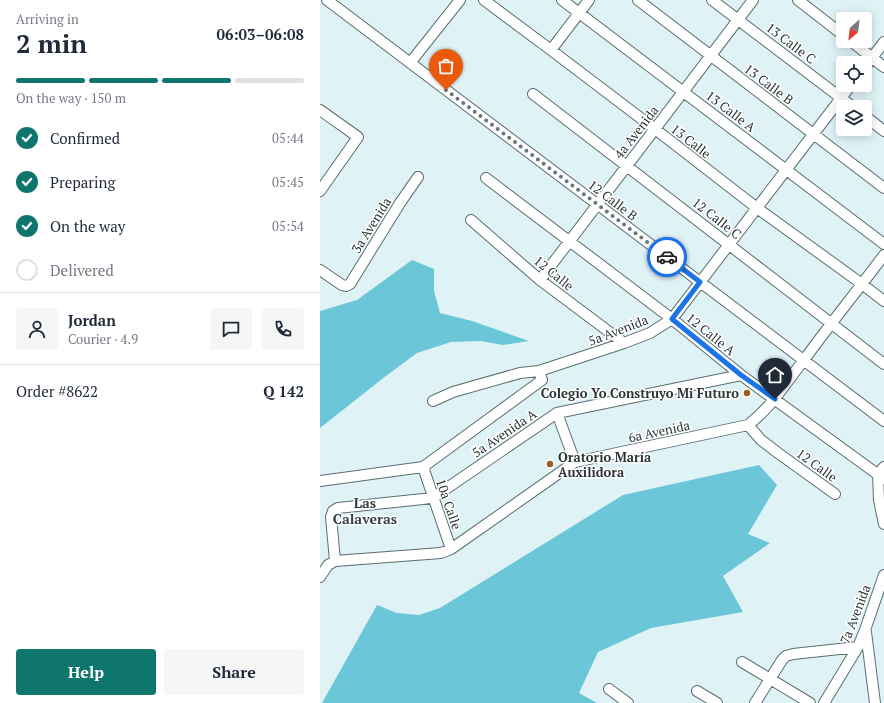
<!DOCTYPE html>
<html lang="en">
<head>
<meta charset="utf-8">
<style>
	:root { --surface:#fff; --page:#f6f6f7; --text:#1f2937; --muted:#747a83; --line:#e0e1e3; --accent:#0f766e }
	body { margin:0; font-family:"PT Serif",serif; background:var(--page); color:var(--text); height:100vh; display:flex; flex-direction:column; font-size:15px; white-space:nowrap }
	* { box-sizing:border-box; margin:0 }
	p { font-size:13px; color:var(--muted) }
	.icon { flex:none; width:22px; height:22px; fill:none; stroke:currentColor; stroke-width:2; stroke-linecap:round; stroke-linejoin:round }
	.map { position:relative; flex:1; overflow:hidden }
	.side { display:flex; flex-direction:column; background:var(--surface); width:320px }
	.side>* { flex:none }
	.needle { width:26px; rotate:208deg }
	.fabs { position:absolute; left:516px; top:12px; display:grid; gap:8px }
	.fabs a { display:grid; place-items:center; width:36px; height:36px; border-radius:4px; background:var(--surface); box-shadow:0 2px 10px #0003; font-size:20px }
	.pin { position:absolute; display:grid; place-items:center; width:34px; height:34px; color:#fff; margin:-41px -17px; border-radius:50% 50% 50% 0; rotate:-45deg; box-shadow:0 0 4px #0007 }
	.pin .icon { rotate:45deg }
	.courier { position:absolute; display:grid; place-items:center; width:40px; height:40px; margin:-20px; border:3px solid #1a73e8; border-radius:50%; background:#fff; color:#222; box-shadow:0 1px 5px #0007 }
	.overview em { font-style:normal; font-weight:800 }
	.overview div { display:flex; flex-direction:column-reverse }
	.overview { display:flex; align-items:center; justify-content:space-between; height:68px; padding:0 16px }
	h1 { font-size:26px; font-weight:800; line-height:30px }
	.bar { display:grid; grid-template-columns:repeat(4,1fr); gap:6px 4px; align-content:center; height:48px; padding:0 16px }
	.bar i { height:5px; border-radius:3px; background:var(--line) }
	.bar .active { background:var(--accent) }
	.bar p { grid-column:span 4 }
	.line { display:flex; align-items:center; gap:10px; padding:0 16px; border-top:1px solid var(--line) }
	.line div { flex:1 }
	.round { display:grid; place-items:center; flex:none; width:42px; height:42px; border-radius:4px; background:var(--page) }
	ol { padding:0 16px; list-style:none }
	li { display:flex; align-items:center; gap:12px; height:44px }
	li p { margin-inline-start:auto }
	li .icon { padding:4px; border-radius:50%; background:var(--accent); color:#fff; stroke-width:4 }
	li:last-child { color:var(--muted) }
	li i { width:22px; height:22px; border:2px solid var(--line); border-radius:50% }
	.action { display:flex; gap:8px; margin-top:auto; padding:8px 16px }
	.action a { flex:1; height:46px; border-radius:4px; background:var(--accent); color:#fff; font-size:16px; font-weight:800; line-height:46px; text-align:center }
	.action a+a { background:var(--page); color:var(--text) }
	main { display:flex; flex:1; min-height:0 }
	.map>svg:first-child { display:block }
	.forest { fill:#6bc6d7 }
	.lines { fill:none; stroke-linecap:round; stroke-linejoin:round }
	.minor-casing { stroke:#5b6d70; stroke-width:12 }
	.minor { stroke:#fff; stroke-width:10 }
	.done { stroke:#6a7678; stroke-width:4; stroke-dasharray:0 7.2 }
	.route { stroke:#1a73e8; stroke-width:5 }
	.poi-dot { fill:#9b5b24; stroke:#fff; stroke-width:1.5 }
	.labels { text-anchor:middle; stroke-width:3; stroke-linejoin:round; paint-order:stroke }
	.street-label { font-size:13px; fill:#2b3334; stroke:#fff }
	.poi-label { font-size:13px; font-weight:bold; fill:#2b3334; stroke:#fff; text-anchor:end }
	.neighbourhood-label { font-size:14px; font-weight:bold; fill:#2e3e41; stroke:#fff }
</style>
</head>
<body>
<main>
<section class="side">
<div class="overview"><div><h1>2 min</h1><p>Arriving in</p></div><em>06:03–06:08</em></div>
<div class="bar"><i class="active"></i><i class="active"></i><i class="active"></i><i></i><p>On the way · 150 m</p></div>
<ol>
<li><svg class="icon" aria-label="check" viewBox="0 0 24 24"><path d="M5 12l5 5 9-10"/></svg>Confirmed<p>05:44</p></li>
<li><svg class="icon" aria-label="check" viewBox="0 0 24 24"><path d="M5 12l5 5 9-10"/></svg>Preparing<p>05:45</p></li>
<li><svg class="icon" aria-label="check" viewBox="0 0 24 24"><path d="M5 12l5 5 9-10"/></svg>On the way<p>05:54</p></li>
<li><i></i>Delivered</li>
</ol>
<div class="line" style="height:72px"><a class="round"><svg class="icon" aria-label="person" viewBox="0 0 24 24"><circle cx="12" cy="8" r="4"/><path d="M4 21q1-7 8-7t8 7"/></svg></a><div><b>Jordan</b><p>Courier · 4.9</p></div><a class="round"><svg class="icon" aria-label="chat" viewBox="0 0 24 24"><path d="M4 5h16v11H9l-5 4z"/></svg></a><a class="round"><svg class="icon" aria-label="phone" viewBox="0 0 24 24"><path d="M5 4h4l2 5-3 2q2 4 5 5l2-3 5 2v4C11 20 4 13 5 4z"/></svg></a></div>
<div class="line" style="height:52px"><div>Order #8622</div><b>Q 142</b></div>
<div class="action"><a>Help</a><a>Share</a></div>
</section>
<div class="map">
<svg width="564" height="703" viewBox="0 0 564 703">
	<rect width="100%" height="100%" fill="#dff3f7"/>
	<path class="forest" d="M 92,260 L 114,269 L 114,291 L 120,313 L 152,321 L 209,341 L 183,345 L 161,341 L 131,342 L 97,353 L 62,379 L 0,428 L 0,311 L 37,300 Z
		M 439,465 L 457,485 L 428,534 L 450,543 L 403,576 L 423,612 L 331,628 L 278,652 L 259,693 L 277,703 L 2,703 L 57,605 L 77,613 L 99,615 L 120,608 L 303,495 Z"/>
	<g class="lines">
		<defs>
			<path id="minor" d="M 7,0 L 564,421
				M 164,0 L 231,50 L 335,129 L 437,208 L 542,284 L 564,301
				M 242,0 L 564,244
				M 318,0 L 564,188
				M 392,0 L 533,107
				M 478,0 L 523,35
				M 531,41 L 564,67
				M 231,50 L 269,0
				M 90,63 L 140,0
				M 545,67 L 564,42
				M 213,94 L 564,364
				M 0,110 L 38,137 L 0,191
				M 545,116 L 564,131
				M 166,178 L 352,319 L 421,375 L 564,479
				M 151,220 L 220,280 L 304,343
				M 0,270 L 22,285 L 26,286 L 30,284 L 80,203 L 98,177
				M 220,280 L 433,0
				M 113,401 L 133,392 L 200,373 L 219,371 L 304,343 L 330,333 L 352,319 L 531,85
				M 237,413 L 255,462
				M 428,425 L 441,440 L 458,453 L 515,494
				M 103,467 L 131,549
				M 564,467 L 558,474 L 559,500 L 564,524
				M 0,481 L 103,467 L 222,380 L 219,371
				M 15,561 L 11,517 L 13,511 L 18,508 L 103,499 L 114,497 L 237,413 L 421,375
				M 0,577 L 8,565 L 15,561 L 121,553 L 131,549 L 255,462 L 428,425 C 452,407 466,382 484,360 C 510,324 538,290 564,255
				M 546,632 L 555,703
				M 422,662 L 490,703
				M 289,689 L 308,703
				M 377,691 L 397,703
				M 435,703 L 462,660 L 466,656 L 473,654 L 538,647
				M 504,703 L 538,647 L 545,630 L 564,575"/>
		</defs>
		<use href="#minor" class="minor-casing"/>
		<use href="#minor" class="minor"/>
	</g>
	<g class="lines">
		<path class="done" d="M 126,90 L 347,257"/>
		<path class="route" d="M 347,257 L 380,282 L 352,319 L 421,375 L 455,399"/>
	</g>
	<g class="poi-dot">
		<circle cx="427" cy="393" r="4"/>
		<circle cx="230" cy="464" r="4"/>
	</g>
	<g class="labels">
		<g class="street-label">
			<text transform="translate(471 43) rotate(37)" y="5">13 Calle C</text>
			<text transform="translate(449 84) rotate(37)" y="5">13 Calle B</text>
			<text transform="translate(411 111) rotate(37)" y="5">13 Calle A</text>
			<text transform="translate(316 132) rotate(-52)" y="5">4a Avenida</text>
			<text transform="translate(371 141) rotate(38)" y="5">13 Calle</text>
			<text transform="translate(293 200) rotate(37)" y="5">12 Calle B</text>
			<text transform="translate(397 218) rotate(38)" y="5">12 Calle C</text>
			<text transform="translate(51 225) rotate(-58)" y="5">3a Avenida</text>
			<text transform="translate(234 273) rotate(39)" y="5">12 Calle</text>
			<text transform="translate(298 330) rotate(-21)" y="5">5a Avenida</text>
			<text transform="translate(391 334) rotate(39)" y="5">12 Calle A</text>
			<text transform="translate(339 431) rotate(-12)" y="5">6a Avenida</text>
			<text transform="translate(184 433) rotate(-34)" y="5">5a Avenida A</text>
			<text transform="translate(497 465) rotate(36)" y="5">12 Calle</text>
			<text transform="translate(129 504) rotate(71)" y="5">10a Calle</text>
			<text transform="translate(535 614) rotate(-69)" y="5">7a Avenida</text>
		</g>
		<g class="poi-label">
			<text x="419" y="398">Colegio Yo Construyo Mi Futuro</text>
			<text x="238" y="462" text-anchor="start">Oratorio María<tspan x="238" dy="15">Auxilidora</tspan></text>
		</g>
		<g class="neighbourhood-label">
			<text x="45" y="508">Las<tspan x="45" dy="16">Calaveras</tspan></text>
		</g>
	</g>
</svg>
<div class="fabs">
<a><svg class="needle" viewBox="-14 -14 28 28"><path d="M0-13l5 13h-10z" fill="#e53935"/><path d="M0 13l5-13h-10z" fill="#747a83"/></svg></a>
<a><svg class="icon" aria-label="locate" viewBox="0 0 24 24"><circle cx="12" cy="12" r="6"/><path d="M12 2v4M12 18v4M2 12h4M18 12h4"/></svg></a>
<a><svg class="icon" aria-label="layers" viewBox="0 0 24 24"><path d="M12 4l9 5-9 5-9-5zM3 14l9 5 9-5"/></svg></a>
</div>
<div class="pin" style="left:126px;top:90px;background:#ea580c"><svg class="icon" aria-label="bag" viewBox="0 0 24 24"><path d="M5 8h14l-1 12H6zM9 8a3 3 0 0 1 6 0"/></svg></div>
<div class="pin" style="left:455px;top:399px;background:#1f2937"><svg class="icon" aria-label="home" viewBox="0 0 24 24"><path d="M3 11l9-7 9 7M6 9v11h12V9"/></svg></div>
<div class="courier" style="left:347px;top:257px"><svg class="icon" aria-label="car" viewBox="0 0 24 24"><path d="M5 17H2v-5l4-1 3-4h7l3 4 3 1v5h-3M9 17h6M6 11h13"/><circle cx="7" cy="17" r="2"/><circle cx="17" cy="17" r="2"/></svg></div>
</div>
</main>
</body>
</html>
